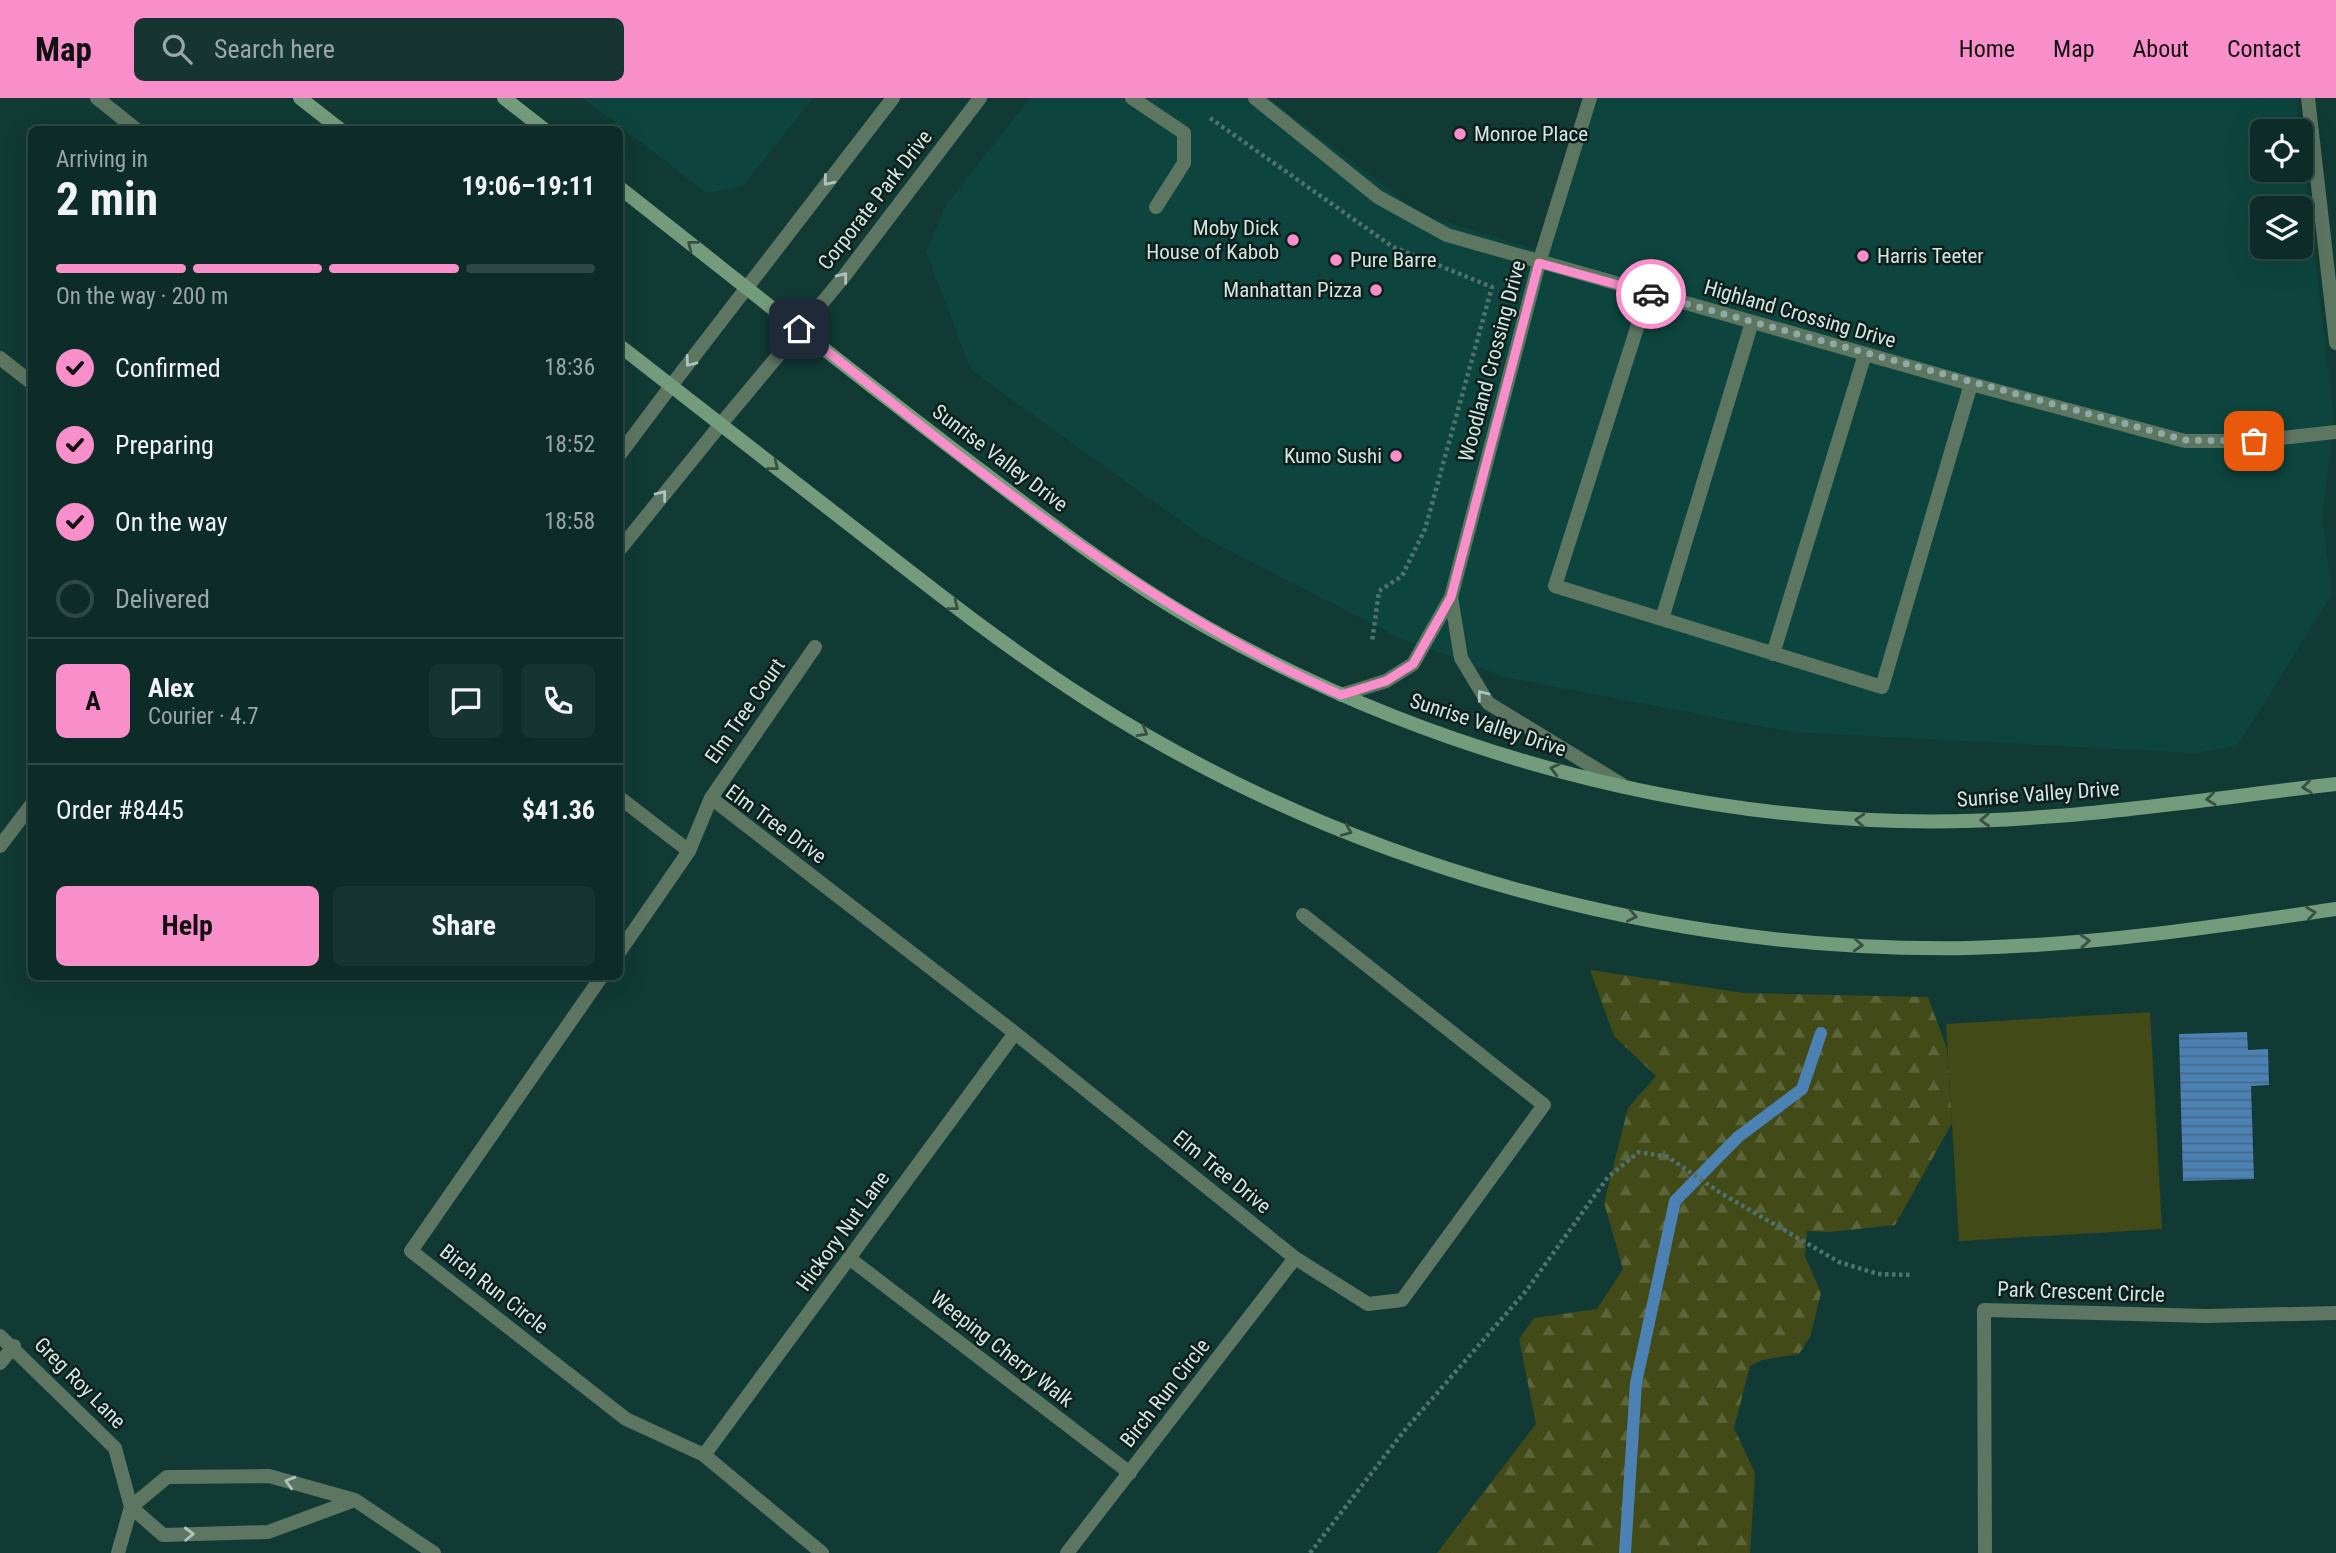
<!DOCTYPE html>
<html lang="en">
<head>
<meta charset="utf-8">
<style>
	:root { --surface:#0d2c28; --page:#163430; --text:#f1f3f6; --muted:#9aa7a8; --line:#2d4845; --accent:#f98fca }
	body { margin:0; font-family:"Roboto Condensed",sans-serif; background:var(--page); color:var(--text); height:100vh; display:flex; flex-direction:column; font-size:26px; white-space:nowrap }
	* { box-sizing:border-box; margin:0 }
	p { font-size:23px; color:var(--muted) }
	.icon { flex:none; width:38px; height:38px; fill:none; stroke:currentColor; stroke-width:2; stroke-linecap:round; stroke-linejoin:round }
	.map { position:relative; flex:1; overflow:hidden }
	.details { position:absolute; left:28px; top:28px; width:595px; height:854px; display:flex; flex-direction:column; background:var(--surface); border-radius:10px; box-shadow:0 7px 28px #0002,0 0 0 2px var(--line) }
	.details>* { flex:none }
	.controls { position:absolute; left:2250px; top:21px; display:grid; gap:14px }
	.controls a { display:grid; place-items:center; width:63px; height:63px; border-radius:10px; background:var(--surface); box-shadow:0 7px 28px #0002,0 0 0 2px var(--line); font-size:35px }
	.pin { position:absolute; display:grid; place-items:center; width:60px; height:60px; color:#fff; margin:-30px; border-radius:14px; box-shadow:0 4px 10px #0006 }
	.courier { position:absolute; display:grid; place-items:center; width:70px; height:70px; margin:-35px; border:5px solid #f98fca; border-radius:50%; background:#fff; color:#222; box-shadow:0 2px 9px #0007 }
	.summary em { font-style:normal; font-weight:700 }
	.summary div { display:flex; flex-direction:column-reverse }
	.summary { display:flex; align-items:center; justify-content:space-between; height:119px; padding:0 28px }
	h1 { font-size:46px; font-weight:700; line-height:52px }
	.bar { display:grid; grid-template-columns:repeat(4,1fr); gap:10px 7px; align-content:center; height:84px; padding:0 28px }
	.bar i { height:9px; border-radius:5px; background:var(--line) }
	.bar .selected { background:var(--accent) }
	.bar p { grid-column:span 4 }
	.line { display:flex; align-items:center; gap:18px; padding:0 28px; border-top:2px solid var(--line) }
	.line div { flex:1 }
	.round { display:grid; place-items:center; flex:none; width:74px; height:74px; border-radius:10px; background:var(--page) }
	ol { padding:0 28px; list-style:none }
	li { display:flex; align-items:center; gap:21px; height:77px }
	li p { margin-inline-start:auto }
	li .icon { padding:7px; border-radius:50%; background:var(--accent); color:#111; stroke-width:4 }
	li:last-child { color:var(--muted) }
	li i { width:38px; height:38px; border:4px solid var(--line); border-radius:50% }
	.action { display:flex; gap:14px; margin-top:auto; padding:14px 28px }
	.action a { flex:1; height:80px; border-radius:10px; background:var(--accent); color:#111; font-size:28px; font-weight:700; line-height:80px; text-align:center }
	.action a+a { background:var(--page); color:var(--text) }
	header { display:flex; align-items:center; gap:42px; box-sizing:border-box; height:98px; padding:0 35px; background:var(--accent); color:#111 }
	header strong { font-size:33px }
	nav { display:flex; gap:38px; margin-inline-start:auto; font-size:24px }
	.search { width:490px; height:63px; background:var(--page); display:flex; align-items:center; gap:18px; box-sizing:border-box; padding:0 24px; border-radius:10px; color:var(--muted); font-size:26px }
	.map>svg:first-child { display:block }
	.built { fill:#0d453e; fill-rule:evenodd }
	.grass { fill:#424a18 }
	.forest { fill:url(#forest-firs) }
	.water { fill:url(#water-rules) }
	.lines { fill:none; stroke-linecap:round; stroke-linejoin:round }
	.stream { stroke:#4c81b4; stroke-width:12 }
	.path { stroke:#4f726d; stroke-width:4.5; stroke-dasharray:3.5 3.5; stroke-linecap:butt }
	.service { stroke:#5d7662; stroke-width:14 }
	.minor { stroke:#5d7662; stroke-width:14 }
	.tertiary { stroke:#5d7662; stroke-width:14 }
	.secondary { stroke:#749c7c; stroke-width:14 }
	.oneway { stroke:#aec4bc }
	.oneway2 { stroke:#365042 }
	.done { stroke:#8eaaa5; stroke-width:7; stroke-dasharray:0 12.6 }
	.route { stroke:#f98fca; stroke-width:9 }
	.poi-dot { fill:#f98fca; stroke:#0d1e1b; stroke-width:2.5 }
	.labels { text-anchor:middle; stroke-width:5; stroke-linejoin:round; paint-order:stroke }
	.poi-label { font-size:21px; fill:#d1e6e2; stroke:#0d1e1b; text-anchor:start }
	.street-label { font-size:21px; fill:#d1e6e2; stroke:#0d1e1b }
</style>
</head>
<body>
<header>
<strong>Map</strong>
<div class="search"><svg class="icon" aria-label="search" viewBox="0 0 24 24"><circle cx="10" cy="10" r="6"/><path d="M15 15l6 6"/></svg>Search here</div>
<nav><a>Home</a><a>Map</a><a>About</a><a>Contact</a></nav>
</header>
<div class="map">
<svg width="2336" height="1455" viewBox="0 0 2336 1455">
	<defs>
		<pattern id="forest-firs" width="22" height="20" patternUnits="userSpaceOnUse" patternTransform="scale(1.75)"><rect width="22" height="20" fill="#424a18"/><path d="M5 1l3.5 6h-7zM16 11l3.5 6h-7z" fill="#5c6439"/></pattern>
		<pattern id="water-rules" width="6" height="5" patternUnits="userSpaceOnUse" patternTransform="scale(1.75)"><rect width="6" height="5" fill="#4c81b4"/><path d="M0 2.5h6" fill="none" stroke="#476987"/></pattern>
	</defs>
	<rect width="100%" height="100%" fill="#113a35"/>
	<path class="built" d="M 583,0 L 813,0 L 743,88 L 707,95 Z
		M 1030,0 L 1268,0 L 1421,116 L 1544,154 L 1588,0 L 2297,0 L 2300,33 L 2263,33 L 2263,72 L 2301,72 L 2301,40 L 2334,322 L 2322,419 L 2332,496 L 2237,648 L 2195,655 L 1792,634 L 1505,579 L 1398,539 L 1203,439 L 971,272 L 926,153 L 947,106 ZM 2263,110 L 2301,110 L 2301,149 L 2263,149 Z"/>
	<path class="grass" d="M 2150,914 L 2162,1131 L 1959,1143 L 1946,926 Z"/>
	<path class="forest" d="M 1590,872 L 1744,895 L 1928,899 L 1947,951 L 1952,1025 L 1895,1127 L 1830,1134 L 1807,1133 L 1805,1158 L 1821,1195 L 1810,1239 L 1799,1256 L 1762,1262 L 1750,1268 L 1734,1330 L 1755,1375 L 1750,1455 L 1437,1455 L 1536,1326 L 1519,1241 L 1534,1220 L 1597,1211 L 1623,1171 L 1604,1105 L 1628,1010 L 1656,978 L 1614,938 Z"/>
	<path class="water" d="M 2247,934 L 2248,952 L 2268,951 L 2269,987 L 2251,988 L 2254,1081 L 2183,1083 L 2179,936 Z"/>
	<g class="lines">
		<path class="stream" d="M 1625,1455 L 1636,1285 L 1675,1103 L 1738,1039 L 1802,991 L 1821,935"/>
		<path class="path" d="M 1210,20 L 1393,149 L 1492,189 L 1425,431 L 1402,478 L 1379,493 L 1372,544
			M 1310,1455 L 1404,1333 L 1526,1193 L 1608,1079 L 1639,1054 L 1668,1059 L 1719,1094 L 1839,1164 L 1878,1176 L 1912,1177"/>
		<path class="service" d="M 1132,0 L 1184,35 L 1184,65 L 1156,109
			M 1648,195 L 1555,488 L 1882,589 L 1971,286
			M 1662,521 L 1752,224
			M 1773,556 L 1865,256"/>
		<path class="minor" d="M 97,0 L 137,32
			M 1255,0 L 1378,99 L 1447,137 L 1971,286 L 2185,343 L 2254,343 L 2336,334
			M 2308,0 L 2336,245
			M 0,260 L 32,285
			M 620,356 L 671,288
			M 620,451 L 721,326
			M 1451,499 L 1461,560 L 1488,605 L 1621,686
			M 1341,597 L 1386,583 L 1413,566 L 1451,499 L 1539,165 L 1590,0
			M 620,700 L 689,753
			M 711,700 L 815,549
			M 0,748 L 32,706
			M 620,853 L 689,753 L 711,700 L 1015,935 L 1295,1160 L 1368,1206 L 1402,1202 L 1544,1007 L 1303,817
			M 602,878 L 411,1153 L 626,1321 L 704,1357 L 822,1455
			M 849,1160 L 1130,1375
			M 0,1238 L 115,1350 L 131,1409 L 163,1437 L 268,1434 L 355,1402
			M 0,1265 L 14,1248
			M 704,1357 L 1015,935
			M 131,1409 L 167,1379 L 269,1378 L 355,1402 L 434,1455
			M 118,1455 L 131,1409
			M 1067,1455 L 1295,1160
			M 1985,1455 L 1984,1212 L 2206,1218 L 2336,1215"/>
		<path class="tertiary" d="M 671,288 L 893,0
			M 721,326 L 842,181 L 980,0"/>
		<path class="secondary" d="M 300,0 L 341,32
			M 504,0 L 545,32
			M 620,90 C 732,178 844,268 958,355 C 1038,416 1119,480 1208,530 C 1409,643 1639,711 1871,722 C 2027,730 2181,704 2336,686
			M 620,248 C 699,310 779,372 859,434 C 933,492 1008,551 1088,602 C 1346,767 1662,855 1969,850 C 2092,847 2214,829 2336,811"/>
	</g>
	<defs><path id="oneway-chevron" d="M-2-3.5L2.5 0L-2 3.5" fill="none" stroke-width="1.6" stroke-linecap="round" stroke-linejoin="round" transform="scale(1.75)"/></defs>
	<g class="oneway">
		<use href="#oneway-chevron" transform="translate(828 83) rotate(129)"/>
		<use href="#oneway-chevron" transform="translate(843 179) rotate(-52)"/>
		<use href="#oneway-chevron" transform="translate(690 264) rotate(127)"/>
		<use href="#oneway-chevron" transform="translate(662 397) rotate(-52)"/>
		<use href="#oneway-chevron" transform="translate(1482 597) rotate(-128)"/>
		<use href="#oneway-chevron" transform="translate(290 1384) rotate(-164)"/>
		<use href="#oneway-chevron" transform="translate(189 1436) rotate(-2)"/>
	</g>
	<g class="oneway2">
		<use href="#oneway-chevron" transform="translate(692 147) rotate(-142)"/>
		<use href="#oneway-chevron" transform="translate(774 368) rotate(38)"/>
		<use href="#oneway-chevron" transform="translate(954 508) rotate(38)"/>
		<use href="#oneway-chevron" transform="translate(1143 634) rotate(30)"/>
		<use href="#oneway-chevron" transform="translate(1555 671) rotate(-166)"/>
		<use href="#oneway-chevron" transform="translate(2307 689) rotate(173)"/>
		<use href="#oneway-chevron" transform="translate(2211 701) rotate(173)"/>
		<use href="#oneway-chevron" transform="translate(1860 722) rotate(-176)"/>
		<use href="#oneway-chevron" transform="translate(1985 722) rotate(178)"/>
		<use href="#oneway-chevron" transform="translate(1347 733) rotate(23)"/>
		<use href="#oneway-chevron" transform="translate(2311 815) rotate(-8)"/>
		<use href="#oneway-chevron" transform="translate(1632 818) rotate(11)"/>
		<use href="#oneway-chevron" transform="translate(2085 843) rotate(-4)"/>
		<use href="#oneway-chevron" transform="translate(1858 847) rotate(3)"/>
	</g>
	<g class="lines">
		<path class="done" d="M 1651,196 L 2185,342 L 2254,343"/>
		<path class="route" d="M 799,231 C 970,366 1140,509 1341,597 L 1386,583 L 1413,566 L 1451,499 L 1539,165 L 1651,196"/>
	</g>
	<g class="poi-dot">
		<circle cx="1460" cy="36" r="7"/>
		<circle cx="1293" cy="142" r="7"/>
		<circle cx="1863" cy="158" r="7"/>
		<circle cx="1336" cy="162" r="7"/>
		<circle cx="1376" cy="192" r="7"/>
		<circle cx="1396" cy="358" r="7"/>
	</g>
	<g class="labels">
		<g class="poi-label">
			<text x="1474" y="43">Monroe Place</text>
			<text x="1279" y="137" text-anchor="end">Moby Dick<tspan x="1279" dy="24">House of Kabob</tspan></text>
			<text x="1877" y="165">Harris Teeter</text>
			<text x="1350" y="169">Pure Barre</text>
			<text x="1362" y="199" text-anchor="end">Manhattan Pizza</text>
			<text x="1382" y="365" text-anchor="end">Kumo Sushi</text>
		</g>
		<g class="street-label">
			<text transform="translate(875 102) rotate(-52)" y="7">Corporate Park Drive</text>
			<text transform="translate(1800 216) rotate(16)" y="7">Highland Crossing Drive</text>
			<text transform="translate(1492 263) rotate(-75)" y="7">Woodland Crossing Drive</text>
			<text transform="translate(1000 360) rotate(37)" y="7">Sunrise Valley Drive</text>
			<text transform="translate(745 613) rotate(-55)" y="7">Elm Tree Court</text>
			<text transform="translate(1488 627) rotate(18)" y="7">Sunrise Valley Drive</text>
			<text transform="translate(2038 696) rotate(-4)" y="7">Sunrise Valley Drive</text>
			<text transform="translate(776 726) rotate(36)" y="7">Elm Tree Drive</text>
			<text transform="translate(1222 1074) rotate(39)" y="7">Elm Tree Drive</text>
			<text transform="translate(843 1133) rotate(-54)" y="7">Hickory Nut Lane</text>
			<text transform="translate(494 1191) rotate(38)" y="7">Birch Run Circle</text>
			<text transform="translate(2081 1194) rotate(2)" y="7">Park Crescent Circle</text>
			<text transform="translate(1002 1251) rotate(38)" y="7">Weeping Cherry Walk</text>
			<text transform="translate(80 1285) rotate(45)" y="7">Greg Roy Lane</text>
			<text transform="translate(1165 1295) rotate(-52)" y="7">Birch Run Circle</text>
		</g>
	</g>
</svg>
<div class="controls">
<a><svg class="icon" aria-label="locate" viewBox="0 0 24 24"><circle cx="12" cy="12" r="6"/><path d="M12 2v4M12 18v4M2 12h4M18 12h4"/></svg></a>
<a><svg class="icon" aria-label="layers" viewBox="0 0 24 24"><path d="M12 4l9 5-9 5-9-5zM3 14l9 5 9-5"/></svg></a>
</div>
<div class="pin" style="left:2254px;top:343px;background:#ea580c"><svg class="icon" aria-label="bag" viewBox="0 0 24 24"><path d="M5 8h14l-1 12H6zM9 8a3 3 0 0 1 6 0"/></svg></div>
<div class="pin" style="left:799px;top:231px;background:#1f2937"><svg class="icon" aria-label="home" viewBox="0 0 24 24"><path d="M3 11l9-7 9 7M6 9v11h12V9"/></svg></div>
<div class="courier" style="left:1651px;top:196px"><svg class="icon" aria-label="car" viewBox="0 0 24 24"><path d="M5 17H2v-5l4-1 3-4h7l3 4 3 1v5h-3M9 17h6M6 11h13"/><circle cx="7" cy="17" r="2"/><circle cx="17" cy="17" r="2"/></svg></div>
<section class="details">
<div class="summary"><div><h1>2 min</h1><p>Arriving in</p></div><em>19:06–19:11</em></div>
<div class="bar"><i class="selected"></i><i class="selected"></i><i class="selected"></i><i></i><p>On the way · 200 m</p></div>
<ol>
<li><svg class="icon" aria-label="check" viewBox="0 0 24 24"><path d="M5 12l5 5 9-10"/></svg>Confirmed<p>18:36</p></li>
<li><svg class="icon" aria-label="check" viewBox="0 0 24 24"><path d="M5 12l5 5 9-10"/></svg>Preparing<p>18:52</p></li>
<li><svg class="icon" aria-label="check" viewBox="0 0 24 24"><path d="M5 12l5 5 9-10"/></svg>On the way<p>18:58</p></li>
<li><i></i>Delivered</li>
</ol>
<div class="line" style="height:126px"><b class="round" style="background:var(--accent);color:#111">A</b><div><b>Alex</b><p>Courier · 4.7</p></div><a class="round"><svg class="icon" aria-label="chat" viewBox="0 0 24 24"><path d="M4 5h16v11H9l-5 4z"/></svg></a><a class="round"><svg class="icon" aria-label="phone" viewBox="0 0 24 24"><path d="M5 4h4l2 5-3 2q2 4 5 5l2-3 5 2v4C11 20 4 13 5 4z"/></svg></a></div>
<div class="line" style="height:91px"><div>Order #8445</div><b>$41.36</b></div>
<div class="action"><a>Help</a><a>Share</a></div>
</section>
</div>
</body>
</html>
